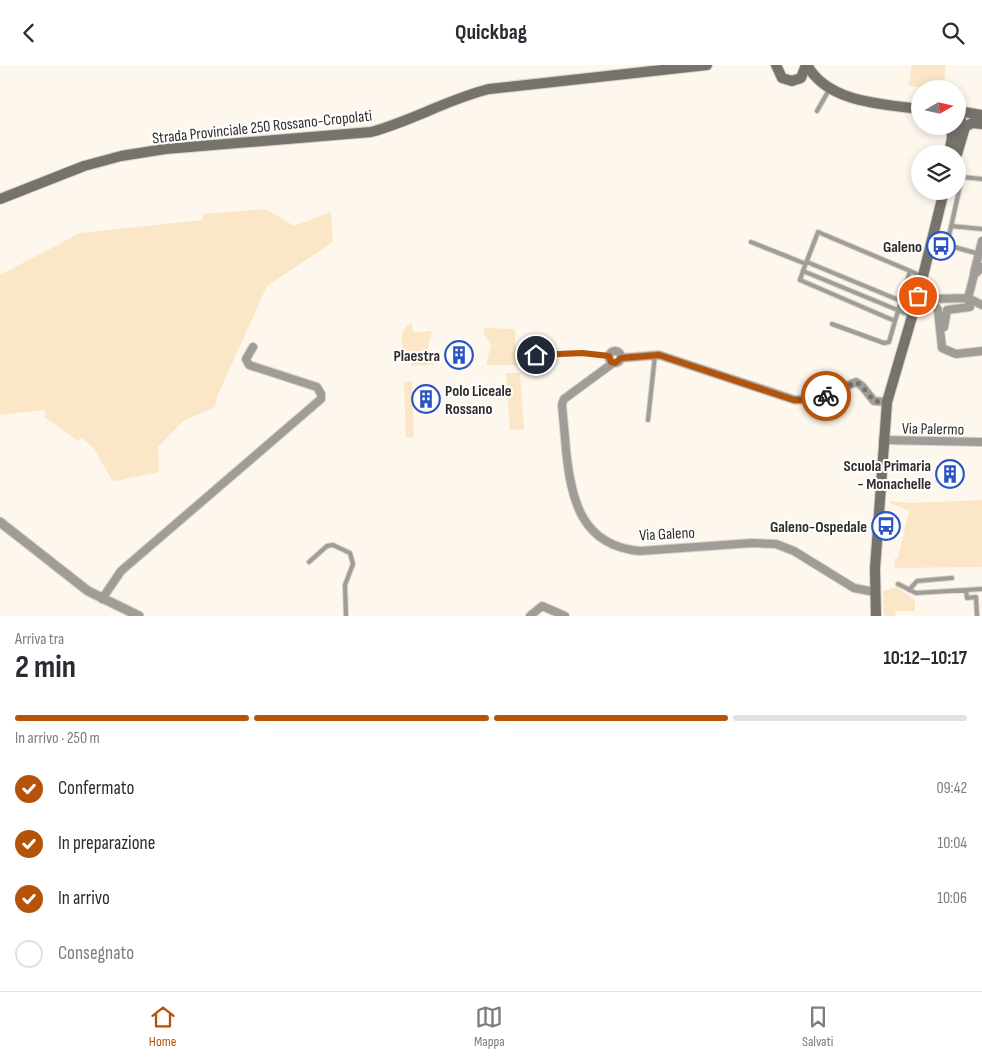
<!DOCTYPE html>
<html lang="it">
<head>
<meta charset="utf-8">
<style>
	:root { --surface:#fff; --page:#f2f2f3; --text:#2b2b33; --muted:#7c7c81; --line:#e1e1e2; --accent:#b45309 }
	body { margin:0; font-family:"Sofia Sans Condensed",sans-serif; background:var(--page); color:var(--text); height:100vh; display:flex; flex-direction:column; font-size:19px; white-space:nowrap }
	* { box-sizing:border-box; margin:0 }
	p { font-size:16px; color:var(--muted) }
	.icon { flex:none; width:28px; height:28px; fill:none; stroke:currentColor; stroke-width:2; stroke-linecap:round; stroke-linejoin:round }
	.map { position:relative; height:551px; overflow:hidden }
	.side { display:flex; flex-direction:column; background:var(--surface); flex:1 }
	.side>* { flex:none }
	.needle { width:32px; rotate:81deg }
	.controls { position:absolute; left:911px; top:15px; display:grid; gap:10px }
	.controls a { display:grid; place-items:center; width:55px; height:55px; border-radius:50%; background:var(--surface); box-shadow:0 2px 8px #0003; font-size:25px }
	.pin { position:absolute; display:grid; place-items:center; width:42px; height:42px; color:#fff; margin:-21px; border:2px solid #fff; border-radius:50%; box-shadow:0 1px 5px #0007 }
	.courier { position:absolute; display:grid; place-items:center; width:50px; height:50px; margin:-25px; border:4px solid #b45309; border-radius:50%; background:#fff; color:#222; box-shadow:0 1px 6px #0007 }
	.headline em { font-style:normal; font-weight:700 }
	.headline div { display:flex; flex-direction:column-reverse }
	.headline { display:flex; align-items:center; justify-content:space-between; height:85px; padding:0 15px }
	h1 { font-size:32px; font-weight:700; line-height:38px }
	.bar { display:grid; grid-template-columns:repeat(4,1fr); gap:8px 5px; align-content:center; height:60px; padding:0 15px }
	.bar i { height:6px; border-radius:4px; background:var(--line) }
	.bar .on { background:var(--accent) }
	.bar p { grid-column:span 4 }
	ol { padding:0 15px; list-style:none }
	li { display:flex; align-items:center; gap:15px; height:55px }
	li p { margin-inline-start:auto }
	li .icon { padding:5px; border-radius:50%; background:var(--accent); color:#fff; stroke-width:4 }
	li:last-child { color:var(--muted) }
	li i { width:28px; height:28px; border:2px solid var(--line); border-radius:50% }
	header { display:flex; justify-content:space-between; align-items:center; height:65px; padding:0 15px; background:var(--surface); font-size:22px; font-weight:700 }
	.menu { display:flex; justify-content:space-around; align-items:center; height:70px; border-top:1px solid var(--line); background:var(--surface); font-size:14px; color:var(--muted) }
	.menu a { display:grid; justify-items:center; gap:2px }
	.menu .on { color:var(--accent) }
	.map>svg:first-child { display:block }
	.green { fill:#fbe7c7 }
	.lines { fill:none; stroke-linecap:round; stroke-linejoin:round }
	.service-casing { stroke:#d9d3ca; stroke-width:6 }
	.minor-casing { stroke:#d9d3ca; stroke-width:10 }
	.tertiary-casing { stroke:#d9d3ca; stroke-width:11 }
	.secondary-casing { stroke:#d9d3ca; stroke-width:12 }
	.service { stroke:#a09d99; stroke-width:4 }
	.minor { stroke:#a09d99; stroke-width:8 }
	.tertiary { stroke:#a09d99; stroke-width:9 }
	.secondary { stroke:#76726c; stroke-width:10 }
	.done { stroke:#78746e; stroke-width:5; stroke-dasharray:0 9 }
	.route { stroke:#b45309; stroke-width:6 }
	.labels { text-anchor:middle; stroke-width:4; stroke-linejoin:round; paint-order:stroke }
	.street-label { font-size:16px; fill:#302e2a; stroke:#fff }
	.poi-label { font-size:16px; font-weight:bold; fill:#302e2a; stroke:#fff; text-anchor:end }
</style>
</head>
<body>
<header><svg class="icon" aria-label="back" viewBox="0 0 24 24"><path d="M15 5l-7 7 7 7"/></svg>Quickbag<svg class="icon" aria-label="search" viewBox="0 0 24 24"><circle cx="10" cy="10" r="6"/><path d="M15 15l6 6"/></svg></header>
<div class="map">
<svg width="982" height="551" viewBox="0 0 982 551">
	<rect width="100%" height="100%" fill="#fef7ed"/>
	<path class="green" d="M 912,0 L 946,0 L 943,24 L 908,21 Z
		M 266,144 L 294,161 L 331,147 L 333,177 L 267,221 L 217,332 L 215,342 L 183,356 L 158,382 L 159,407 L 116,416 L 112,415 L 94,384 L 82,373 L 78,376 L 44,352 L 46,347 L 43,345 L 0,350 L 0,210 L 80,168 L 203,155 L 203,149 Z
		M 412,258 L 413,267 L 432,266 L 428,283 L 434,300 L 411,301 L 411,287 L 403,287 C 402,275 399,263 412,258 Z
		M 484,263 L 515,264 L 516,293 L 520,294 L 520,300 L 486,300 L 491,280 L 484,269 Z
		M 506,308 L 520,308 L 524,364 L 510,365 Z
		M 412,316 L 414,372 L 406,373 L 404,317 Z
		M 982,435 L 982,502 L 895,503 L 894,494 L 898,493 L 909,446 L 890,438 L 890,436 L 911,438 Z
		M 897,522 L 915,535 L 915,546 L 895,546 L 896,551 L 884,551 L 883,526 Z"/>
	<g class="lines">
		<defs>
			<path id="service" d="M 817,46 L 829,25
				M 951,161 L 982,164
				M 751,177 L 806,199
				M 979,189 L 947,180 L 962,112 L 982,114
				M 803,206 L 800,215 L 895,256 L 901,236 L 807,197
				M 901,236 L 910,206
				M 912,251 L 803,206 L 818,167 L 922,211
				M 832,259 L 884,278 L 889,277 L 895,256
				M 536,290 L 582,288 L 609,291
				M 648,355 L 655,290
				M 309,497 L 327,481 L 333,480 L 350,488 L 353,499 L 345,520 L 346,551
				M 898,519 L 916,528 L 982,524
				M 909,525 L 917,516 L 952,513
				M 966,525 L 967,533 L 976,532 L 977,551"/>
			<path id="minor" d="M 974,208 L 982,176
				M 918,231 L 931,234 L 968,233 L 982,240
				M 968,233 L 974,210 L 982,202
				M 931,234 L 938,245 L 942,283 L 956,289 L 982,286
				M 944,262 L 947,245 L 970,242 L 968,233
				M609 292a6 6 0 1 1 12 0a6 6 0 1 1-12 0Z
				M 621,293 L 659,290 L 795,335 L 819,333 L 856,317 L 862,321 L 874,336 L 887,337
				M 613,298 L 564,334 L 562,339 C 563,354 565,370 566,385 C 571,434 581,481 640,486 L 752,478 L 776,479 L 794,486 L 854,523 L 875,527
				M 883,375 L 982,377
				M 102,534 L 121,506 L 321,334 L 321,329 L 317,322 L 249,300 L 246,294 L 253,282
				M 530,551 L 542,541 L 565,551"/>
			<path id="tertiary" d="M 0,457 L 88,526 L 139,551"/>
			<path id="secondary" d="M 776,0 L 782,13 L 792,16 L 801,13 L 806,0
				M 807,0 C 828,38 883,39 920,44
				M 958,46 L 982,50
				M 958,49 L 961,55 L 958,68
				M 949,89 L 952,72 L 951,61
				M 957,89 L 965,62 L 972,58 L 982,59
				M 0,134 L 84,101 L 121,91 L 165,84 L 371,67 C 412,56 448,34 489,24 L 707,0
				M 876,551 L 875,504 L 887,337 L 918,231 L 944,126"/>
		</defs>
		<use href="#service" class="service-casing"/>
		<use href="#minor" class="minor-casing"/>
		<use href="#tertiary" class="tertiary-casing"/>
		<use href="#secondary" class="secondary-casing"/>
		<use href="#service" class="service"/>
		<use href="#minor" class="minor"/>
		<use href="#tertiary" class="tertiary"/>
		<use href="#secondary" class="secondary"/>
	</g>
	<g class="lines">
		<path class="done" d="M 826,331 L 856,317 L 862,321 L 874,336 L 886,338 L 918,231"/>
		<path class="route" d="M 536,290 L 582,288 L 609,291 L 611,297 L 615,298 L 621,293 L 659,290 L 794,335 L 810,335 L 826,331"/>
	</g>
	<defs>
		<symbol id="bus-ring" viewBox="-11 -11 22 22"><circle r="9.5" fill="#fff" stroke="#2b55c4" stroke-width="1.5"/><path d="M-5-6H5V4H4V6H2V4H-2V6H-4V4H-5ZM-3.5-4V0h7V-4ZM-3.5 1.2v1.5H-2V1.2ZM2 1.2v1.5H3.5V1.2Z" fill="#2b55c4"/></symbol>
		<symbol id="building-ring" viewBox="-11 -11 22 22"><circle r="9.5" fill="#fff" stroke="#2b55c4" stroke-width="1.5"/><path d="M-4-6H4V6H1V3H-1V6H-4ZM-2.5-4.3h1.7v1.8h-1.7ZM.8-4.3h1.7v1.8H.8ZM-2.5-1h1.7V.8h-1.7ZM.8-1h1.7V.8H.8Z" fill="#2b55c4"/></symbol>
	</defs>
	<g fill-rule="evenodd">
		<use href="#bus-ring" x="925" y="165" width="32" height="32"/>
		<use href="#building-ring" x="443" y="274" width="32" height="32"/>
		<use href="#building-ring" x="410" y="318" width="32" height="32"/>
		<use href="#building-ring" x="934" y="393" width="32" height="32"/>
		<use href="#bus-ring" x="870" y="445" width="32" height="32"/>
	</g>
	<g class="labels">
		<g class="street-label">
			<text transform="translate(262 61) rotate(-6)" y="6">Strada Provinciale 250 Rossano-Cropolati</text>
			<text transform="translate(933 363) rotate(1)" y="6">Via Palermo</text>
			<text transform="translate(667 468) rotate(-3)" y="6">Via Galeno</text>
		</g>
		<g class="poi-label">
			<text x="922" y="187">Galeno</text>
			<text x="440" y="296">Plaestra</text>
			<text x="445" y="331" text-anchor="start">Polo Liceale<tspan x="445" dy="18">Rossano</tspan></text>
			<text x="931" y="406">Scuola Primaria<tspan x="931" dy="18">- Monachelle</tspan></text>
			<text x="867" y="467">Galeno-Ospedale</text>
		</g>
	</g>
</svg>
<div class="controls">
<a><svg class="needle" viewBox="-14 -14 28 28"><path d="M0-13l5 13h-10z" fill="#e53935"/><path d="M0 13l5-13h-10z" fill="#7c7c81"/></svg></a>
<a><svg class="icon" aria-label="layers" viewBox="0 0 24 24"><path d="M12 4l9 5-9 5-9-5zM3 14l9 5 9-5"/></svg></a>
</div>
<div class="pin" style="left:918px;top:231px;background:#ea580c"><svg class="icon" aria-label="bag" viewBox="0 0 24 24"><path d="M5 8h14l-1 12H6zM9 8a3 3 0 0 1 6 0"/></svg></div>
<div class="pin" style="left:536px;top:290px;background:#1f2937"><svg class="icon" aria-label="home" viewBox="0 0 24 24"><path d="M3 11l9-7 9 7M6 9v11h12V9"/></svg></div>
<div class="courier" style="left:826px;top:331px"><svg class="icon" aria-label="bike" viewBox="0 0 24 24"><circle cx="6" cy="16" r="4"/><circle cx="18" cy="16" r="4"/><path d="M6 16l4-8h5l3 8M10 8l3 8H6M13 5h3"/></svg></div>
</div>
<section class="side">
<div class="headline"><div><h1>2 min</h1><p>Arriva tra</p></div><em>10:12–10:17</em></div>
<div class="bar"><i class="on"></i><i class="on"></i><i class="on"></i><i></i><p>In arrivo · 250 m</p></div>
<ol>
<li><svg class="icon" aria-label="check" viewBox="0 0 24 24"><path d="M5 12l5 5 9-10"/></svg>Confermato<p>09:42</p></li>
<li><svg class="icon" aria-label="check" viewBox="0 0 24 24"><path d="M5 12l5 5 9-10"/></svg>In preparazione<p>10:04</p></li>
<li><svg class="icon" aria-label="check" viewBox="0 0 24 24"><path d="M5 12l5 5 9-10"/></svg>In arrivo<p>10:06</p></li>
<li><i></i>Consegnato</li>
</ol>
</section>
<nav class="menu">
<a class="on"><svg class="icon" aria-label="home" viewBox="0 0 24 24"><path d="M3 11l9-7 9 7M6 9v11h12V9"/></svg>Home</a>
<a><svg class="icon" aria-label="map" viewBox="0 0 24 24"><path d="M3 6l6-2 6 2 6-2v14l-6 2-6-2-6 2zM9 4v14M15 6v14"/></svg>Mappa</a>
<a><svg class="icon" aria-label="saved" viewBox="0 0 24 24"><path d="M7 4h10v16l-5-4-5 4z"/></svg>Salvati</a>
</nav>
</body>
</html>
